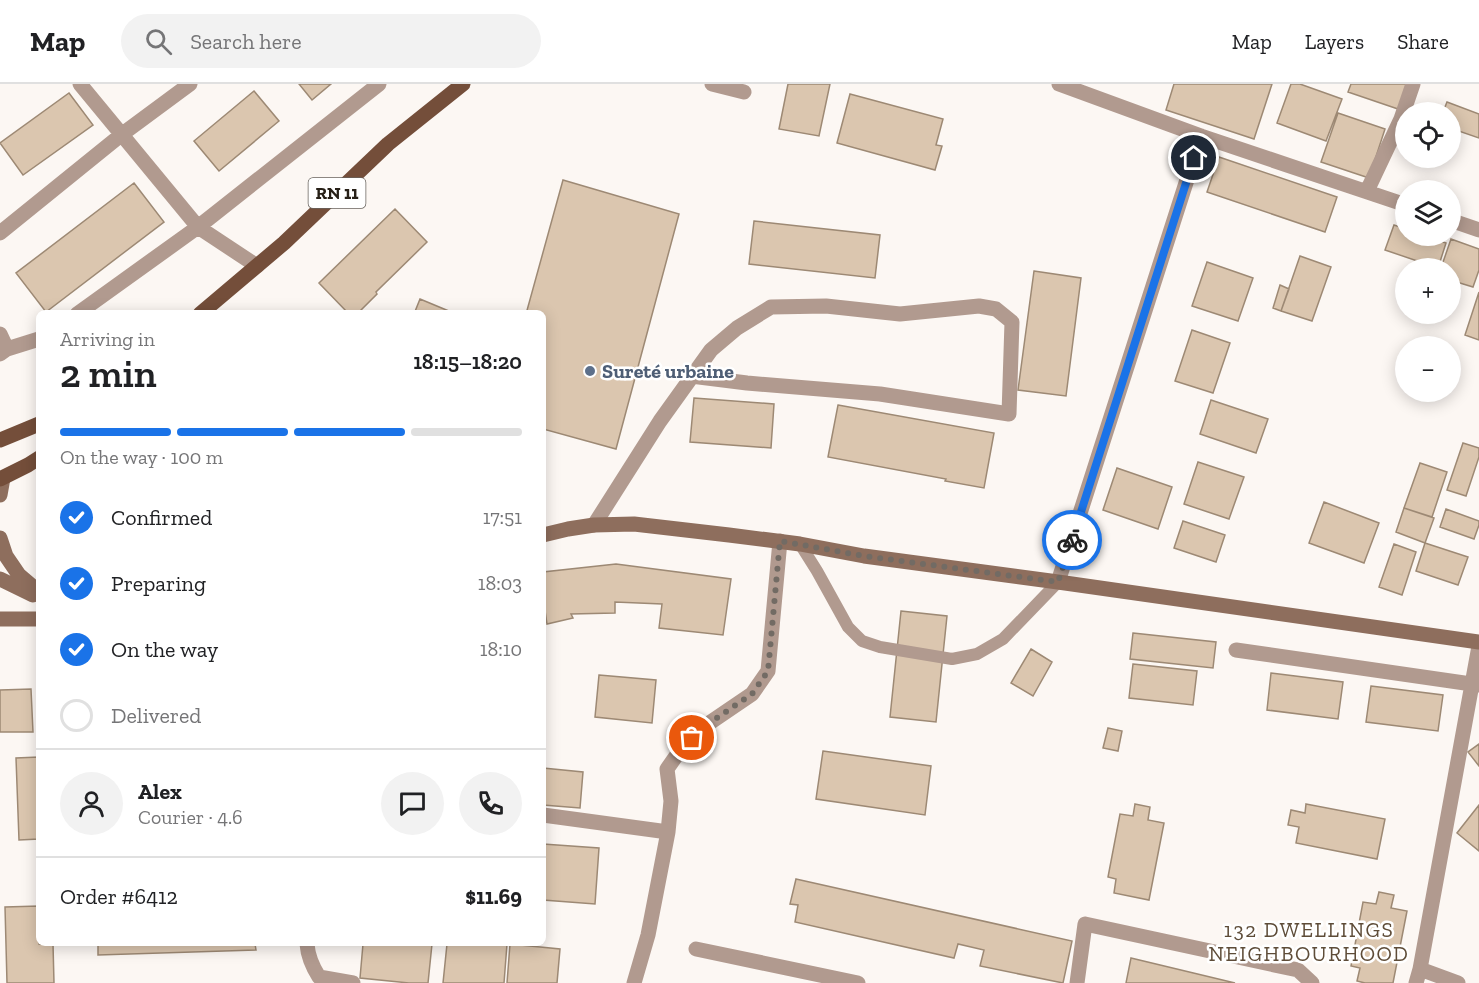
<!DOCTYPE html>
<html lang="en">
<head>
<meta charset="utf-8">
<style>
	:root { --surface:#fff; --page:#f2f2f2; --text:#202124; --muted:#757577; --line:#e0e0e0; --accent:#1a73e8 }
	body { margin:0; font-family:"Zilla Slab",serif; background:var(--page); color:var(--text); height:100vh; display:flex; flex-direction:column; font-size:22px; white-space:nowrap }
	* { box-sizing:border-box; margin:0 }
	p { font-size:20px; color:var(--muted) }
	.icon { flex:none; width:33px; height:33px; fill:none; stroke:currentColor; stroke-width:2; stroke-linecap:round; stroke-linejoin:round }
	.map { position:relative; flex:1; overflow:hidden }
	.sheet { position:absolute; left:36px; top:226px; width:510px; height:636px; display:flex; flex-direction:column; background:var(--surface); border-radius:9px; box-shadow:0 3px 15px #0003 }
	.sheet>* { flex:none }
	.controls { position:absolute; left:1395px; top:18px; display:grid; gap:12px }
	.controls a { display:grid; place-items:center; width:66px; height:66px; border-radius:50%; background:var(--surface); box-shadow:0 3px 15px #0003; font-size:30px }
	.pin { position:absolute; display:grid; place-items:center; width:51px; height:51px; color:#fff; margin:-26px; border:3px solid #fff; border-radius:50%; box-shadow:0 2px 6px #0007 }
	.courier { position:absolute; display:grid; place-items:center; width:60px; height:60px; margin:-30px; border:4px solid #1a73e8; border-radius:50%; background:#fff; color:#222; box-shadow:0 2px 8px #0007 }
	.overview em { font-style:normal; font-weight:600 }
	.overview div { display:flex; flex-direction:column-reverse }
	.overview { display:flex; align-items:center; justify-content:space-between; height:102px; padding:0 24px }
	h1 { font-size:39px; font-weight:600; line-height:45px }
	.bar { display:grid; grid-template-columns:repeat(4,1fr); gap:9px 6px; align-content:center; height:72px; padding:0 24px }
	.bar i { height:8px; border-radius:4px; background:var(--line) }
	.bar .on { background:var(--accent) }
	.bar p { grid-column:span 4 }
	.line { display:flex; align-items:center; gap:15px; padding:0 24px; border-top:2px solid var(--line) }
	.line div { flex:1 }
	.round { display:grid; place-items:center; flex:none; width:63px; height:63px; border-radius:32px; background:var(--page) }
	ol { padding:0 24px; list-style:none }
	li { display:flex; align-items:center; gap:18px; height:66px }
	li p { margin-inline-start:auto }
	li .icon { padding:6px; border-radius:50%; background:var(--accent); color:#fff; stroke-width:4 }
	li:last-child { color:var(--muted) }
	li i { width:33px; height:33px; border:3px solid var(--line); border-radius:50% }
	header { display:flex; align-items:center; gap:36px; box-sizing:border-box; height:84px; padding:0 30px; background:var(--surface); border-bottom:2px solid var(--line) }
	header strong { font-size:28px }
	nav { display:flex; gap:33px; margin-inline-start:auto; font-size:21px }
	.search { width:420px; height:54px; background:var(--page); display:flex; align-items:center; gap:15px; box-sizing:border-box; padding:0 21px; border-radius:33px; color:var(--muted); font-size:22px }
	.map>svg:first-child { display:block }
	.building { fill:#dbc6af; stroke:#9d8974; stroke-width:1.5 }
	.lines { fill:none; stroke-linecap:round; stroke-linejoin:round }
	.lane { stroke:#b19a8f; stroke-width:12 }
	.street { stroke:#b19a8f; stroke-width:15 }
	.secondary { stroke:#8e6e5d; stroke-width:15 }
	.primary { stroke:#744e3a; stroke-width:15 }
	.done { stroke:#726b64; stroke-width:6; stroke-dasharray:0 10.8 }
	.route { stroke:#1a73e8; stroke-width:8 }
	.service-dot { fill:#5c6f8a; stroke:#fff; stroke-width:2 }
	.labels { text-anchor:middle; stroke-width:5; stroke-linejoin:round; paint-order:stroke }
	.shield { fill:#fff; stroke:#68635d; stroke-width:1.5 }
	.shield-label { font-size:18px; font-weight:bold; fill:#272017 }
	.service-label { font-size:20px; font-weight:bold; fill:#4e5e75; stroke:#fff; text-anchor:start }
	.neighbourhood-label { font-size:21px; letter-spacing:1.5px; fill:#5e4c38; stroke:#fff }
</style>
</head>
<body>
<header>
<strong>Map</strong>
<div class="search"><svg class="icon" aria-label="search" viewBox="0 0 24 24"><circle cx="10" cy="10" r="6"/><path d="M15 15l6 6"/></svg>Search here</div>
<nav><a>Map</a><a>Layers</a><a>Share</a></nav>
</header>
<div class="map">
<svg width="1479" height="899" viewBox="0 0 1479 899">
	<rect width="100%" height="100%" fill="#fcf7f3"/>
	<path class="building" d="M 299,0 L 331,0 L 312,16 Z
		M 788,0 L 830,0 L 819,52 L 779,45 Z
		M 1174,0 L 1272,0 L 1254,55 L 1166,26 Z
		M 1291,0 L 1300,0 L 1342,15 L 1326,57 L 1277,39 Z
		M 1351,0 L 1407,0 L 1398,25 L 1348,8 Z
		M 254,7 L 279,37 L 219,87 L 194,57 Z
		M 69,9 L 93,41 L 23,91 L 0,59 Z
		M 850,10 L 943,35 L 936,61 L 942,62 L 935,86 L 837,59 Z
		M 1447,18 L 1479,30 L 1479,54 L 1450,44 L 1450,28 L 1443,28 Z
		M 1338,29 L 1385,45 L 1369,94 L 1321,78 Z
		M 1219,73 L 1337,113 L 1325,148 L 1207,108 Z
		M 563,96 L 679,130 L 616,365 L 543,345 L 543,230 L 526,230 Z
		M 134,99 L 164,138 L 46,228 L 16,189 Z
		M 395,125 L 427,158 L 376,208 L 377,210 L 357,230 L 349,230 L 319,199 Z
		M 754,137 L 880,151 L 875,194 L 749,180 Z
		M 1394,141 L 1406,145 L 1406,152 L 1424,152 L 1446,159 L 1438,184 L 1385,166 Z
		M 1451,155 L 1479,165 L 1479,186 L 1473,203 L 1450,196 L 1450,184 L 1441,184 Z
		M 1300,172 L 1331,183 L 1312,237 L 1281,227 Z
		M 1207,178 L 1253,194 L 1238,237 L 1192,222 Z
		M 1034,187 L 1081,194 L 1066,312 L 1018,306 Z
		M 1280,201 L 1289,205 L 1281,227 L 1273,224 Z
		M 1479,208 L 1479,256 L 1465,251 Z
		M 420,215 L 456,230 L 414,230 Z
		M 1192,246 L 1230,259 L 1213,309 L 1175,297 Z
		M 694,314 L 774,320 L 771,364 L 690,358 Z
		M 1211,316 L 1268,335 L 1256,369 L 1200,350 Z
		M 838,321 L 994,349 L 984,404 L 945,397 L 946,395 L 828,373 Z
		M 1463,359 L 1479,364 L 1479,373 L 1466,412 L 1447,406 Z
		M 1198,378 L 1244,393 L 1229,435 L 1184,420 Z
		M 1420,379 L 1447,388 L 1432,433 L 1404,424 Z
		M 1117,384 L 1172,403 L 1158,445 L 1103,426 Z
		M 1324,418 L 1379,439 L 1364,479 L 1309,459 Z
		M 1404,424 L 1434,434 L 1425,459 L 1396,448 Z
		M 1446,425 L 1479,437 L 1479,441 L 1474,455 L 1440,443 Z
		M 1183,437 L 1225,451 L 1216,478 L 1174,464 Z
		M 1425,459 L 1468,473 L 1458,501 L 1416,487 Z
		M 1394,460 L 1416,468 L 1402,511 L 1379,503 Z
		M 616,480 L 731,495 L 723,551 L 659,544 L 662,520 L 615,518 L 615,529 L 571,530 L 573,534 L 547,540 L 543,513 L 543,488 Z
		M 901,527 L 947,532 L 936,638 L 890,633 Z
		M 1133,549 L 1216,558 L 1213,584 L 1130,575 Z
		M 1031,565 L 1052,578 L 1033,612 L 1011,599 Z
		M 1133,580 L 1197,587 L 1193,621 L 1129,614 Z
		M 1271,589 L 1343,598 L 1338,635 L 1267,626 Z
		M 599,591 L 656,596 L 652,639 L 595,633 Z
		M 1371,602 L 1443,611 L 1438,647 L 1366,638 Z
		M 31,605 L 33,648 L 0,648 L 0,606 Z
		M 1108,644 L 1122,647 L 1118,667 L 1103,664 Z
		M 1479,660 L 1479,682 L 1468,668 Z
		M 823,667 L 931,682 L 925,731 L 816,715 Z
		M 39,673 L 39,755 L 19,756 L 16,674 Z
		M 543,684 L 583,688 L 580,724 L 543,721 Z
		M 1135,720 L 1150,723 L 1148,736 L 1164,739 L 1149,816 L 1114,809 L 1116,795 L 1108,793 L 1120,730 L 1133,732 Z
		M 1306,720 L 1385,735 L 1377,775 L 1296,759 L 1299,743 L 1288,741 L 1291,726 L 1305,729 Z
		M 1479,721 L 1479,767 L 1457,749 Z
		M 543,760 L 599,764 L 595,820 L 543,816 Z
		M 796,795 L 1072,857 L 1063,899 L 980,882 L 984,866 L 958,860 L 954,874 L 795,838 L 798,821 L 790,820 Z
		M 1379,808 L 1394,811 L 1391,824 L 1407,827 L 1393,899 L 1365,899 L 1357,897 L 1360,884 L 1351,882 L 1363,818 L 1376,820 Z
		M 39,822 L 39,860 L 53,860 L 54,899 L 7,899 L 5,823 Z
		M 98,860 L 255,860 L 256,866 L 98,871 Z
		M 363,860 L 432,860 L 428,899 L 409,899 L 360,894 Z
		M 447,860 L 507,860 L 504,899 L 443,899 Z
		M 510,860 L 560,865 L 557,899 L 507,899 Z
		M 1131,874 L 1235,899 L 1126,899 Z"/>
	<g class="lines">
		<path class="lane" d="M 800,460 L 817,487 L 848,543 L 862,557 L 880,563 L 952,575 L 977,570 L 1003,555 L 1058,498"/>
		<path class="street" d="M 80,0 L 198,143 L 257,182
			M 712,0 L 744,8
			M 1059,0 L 1201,52 L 1406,121
			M 1367,107 L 1401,35 L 1413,0
			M 1450,136 L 1479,146
			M 0,149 L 121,51 L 190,0
			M 77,230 L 198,143 L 379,0
			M 0,250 L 7,265
			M 0,270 L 7,265 L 39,255
			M 594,441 L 660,337 L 711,266 L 737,244 L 771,223 L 826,222 L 900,230 L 979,222 L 996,225 L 1012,238 L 1009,330 L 880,310 L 747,299 L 691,292
			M 1058,498 L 1201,52
			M 1236,566 L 1479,601
			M 543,731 L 668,748
			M 307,860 C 308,873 312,882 319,893 L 353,899
			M 696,865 L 858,899
			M 1420,885 L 1458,899
			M 634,899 L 648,851 L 668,748 L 671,717 L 667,685 L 681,665 L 702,644 L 752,610 L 768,587 L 780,457
			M 1077,899 L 1085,840 L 1298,886 L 1312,899
			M 1416,899 L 1420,885 L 1479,562"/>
		<path class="secondary" d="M 0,411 L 3,394
			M 543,451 L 568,445 L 594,441 L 634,440 L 729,451 L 800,460 L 864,472 L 1058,498 L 1479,558
			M 0,454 L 6,472 L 19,491 L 39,508
			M 0,495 L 33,511
			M 0,535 L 39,535"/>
		<path class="primary" d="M 200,230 L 284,159 L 388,60 L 463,0
			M 0,356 L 39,340
			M 0,395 L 28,381 L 39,374"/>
	</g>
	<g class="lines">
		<path class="done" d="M 692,654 L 702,644 L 752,610 L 768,587 L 780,457 L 864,472 L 1058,498 L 1072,456"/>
		<path class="route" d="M 1072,456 L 1194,74"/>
	</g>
	<circle class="service-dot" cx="590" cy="287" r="6"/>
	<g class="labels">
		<rect class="shield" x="308.5" y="94" width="57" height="30" rx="4.5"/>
		<g class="shield-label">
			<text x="337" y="115">RN 11</text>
		</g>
		<g class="service-label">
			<text x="602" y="294">Sureté urbaine</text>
		</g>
		<g class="neighbourhood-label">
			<text x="1309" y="853">132 DWELLINGS<tspan x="1309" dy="24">NEIGHBOURHOOD</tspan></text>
		</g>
	</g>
</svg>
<div class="controls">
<a><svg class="icon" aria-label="locate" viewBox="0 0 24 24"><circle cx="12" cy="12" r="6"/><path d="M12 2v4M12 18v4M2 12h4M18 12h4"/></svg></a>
<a><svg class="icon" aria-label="layers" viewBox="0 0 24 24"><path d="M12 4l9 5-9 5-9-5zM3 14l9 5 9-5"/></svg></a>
<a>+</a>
<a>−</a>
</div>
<div class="pin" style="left:692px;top:654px;background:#ea580c"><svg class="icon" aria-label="bag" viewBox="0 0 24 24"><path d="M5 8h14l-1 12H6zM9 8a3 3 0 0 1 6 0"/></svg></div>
<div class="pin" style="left:1194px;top:74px;background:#1f2937"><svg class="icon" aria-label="home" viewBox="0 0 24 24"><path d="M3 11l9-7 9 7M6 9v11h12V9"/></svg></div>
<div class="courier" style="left:1072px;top:456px"><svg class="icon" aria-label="bike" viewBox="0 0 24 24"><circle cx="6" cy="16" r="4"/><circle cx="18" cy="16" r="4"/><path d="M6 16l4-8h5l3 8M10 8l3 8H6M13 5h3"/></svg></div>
<section class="sheet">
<div class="overview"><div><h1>2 min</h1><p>Arriving in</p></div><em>18:15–18:20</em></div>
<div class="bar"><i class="on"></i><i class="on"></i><i class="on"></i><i></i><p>On the way · 100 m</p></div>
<ol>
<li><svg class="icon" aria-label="check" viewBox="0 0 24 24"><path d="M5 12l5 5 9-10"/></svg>Confirmed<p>17:51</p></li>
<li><svg class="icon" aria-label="check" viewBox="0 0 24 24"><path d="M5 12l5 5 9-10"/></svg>Preparing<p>18:03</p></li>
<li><svg class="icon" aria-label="check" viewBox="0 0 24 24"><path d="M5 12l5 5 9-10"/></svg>On the way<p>18:10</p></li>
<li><i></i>Delivered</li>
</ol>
<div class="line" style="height:108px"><a class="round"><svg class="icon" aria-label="person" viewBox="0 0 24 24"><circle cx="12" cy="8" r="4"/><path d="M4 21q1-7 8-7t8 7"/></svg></a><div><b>Alex</b><p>Courier · 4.6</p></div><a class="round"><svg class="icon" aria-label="chat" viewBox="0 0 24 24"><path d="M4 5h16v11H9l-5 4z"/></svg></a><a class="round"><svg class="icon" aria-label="phone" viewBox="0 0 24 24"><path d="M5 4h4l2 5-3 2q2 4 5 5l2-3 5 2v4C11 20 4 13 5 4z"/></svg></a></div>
<div class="line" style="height:78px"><div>Order #6412</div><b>$11.69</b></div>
</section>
</div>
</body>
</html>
